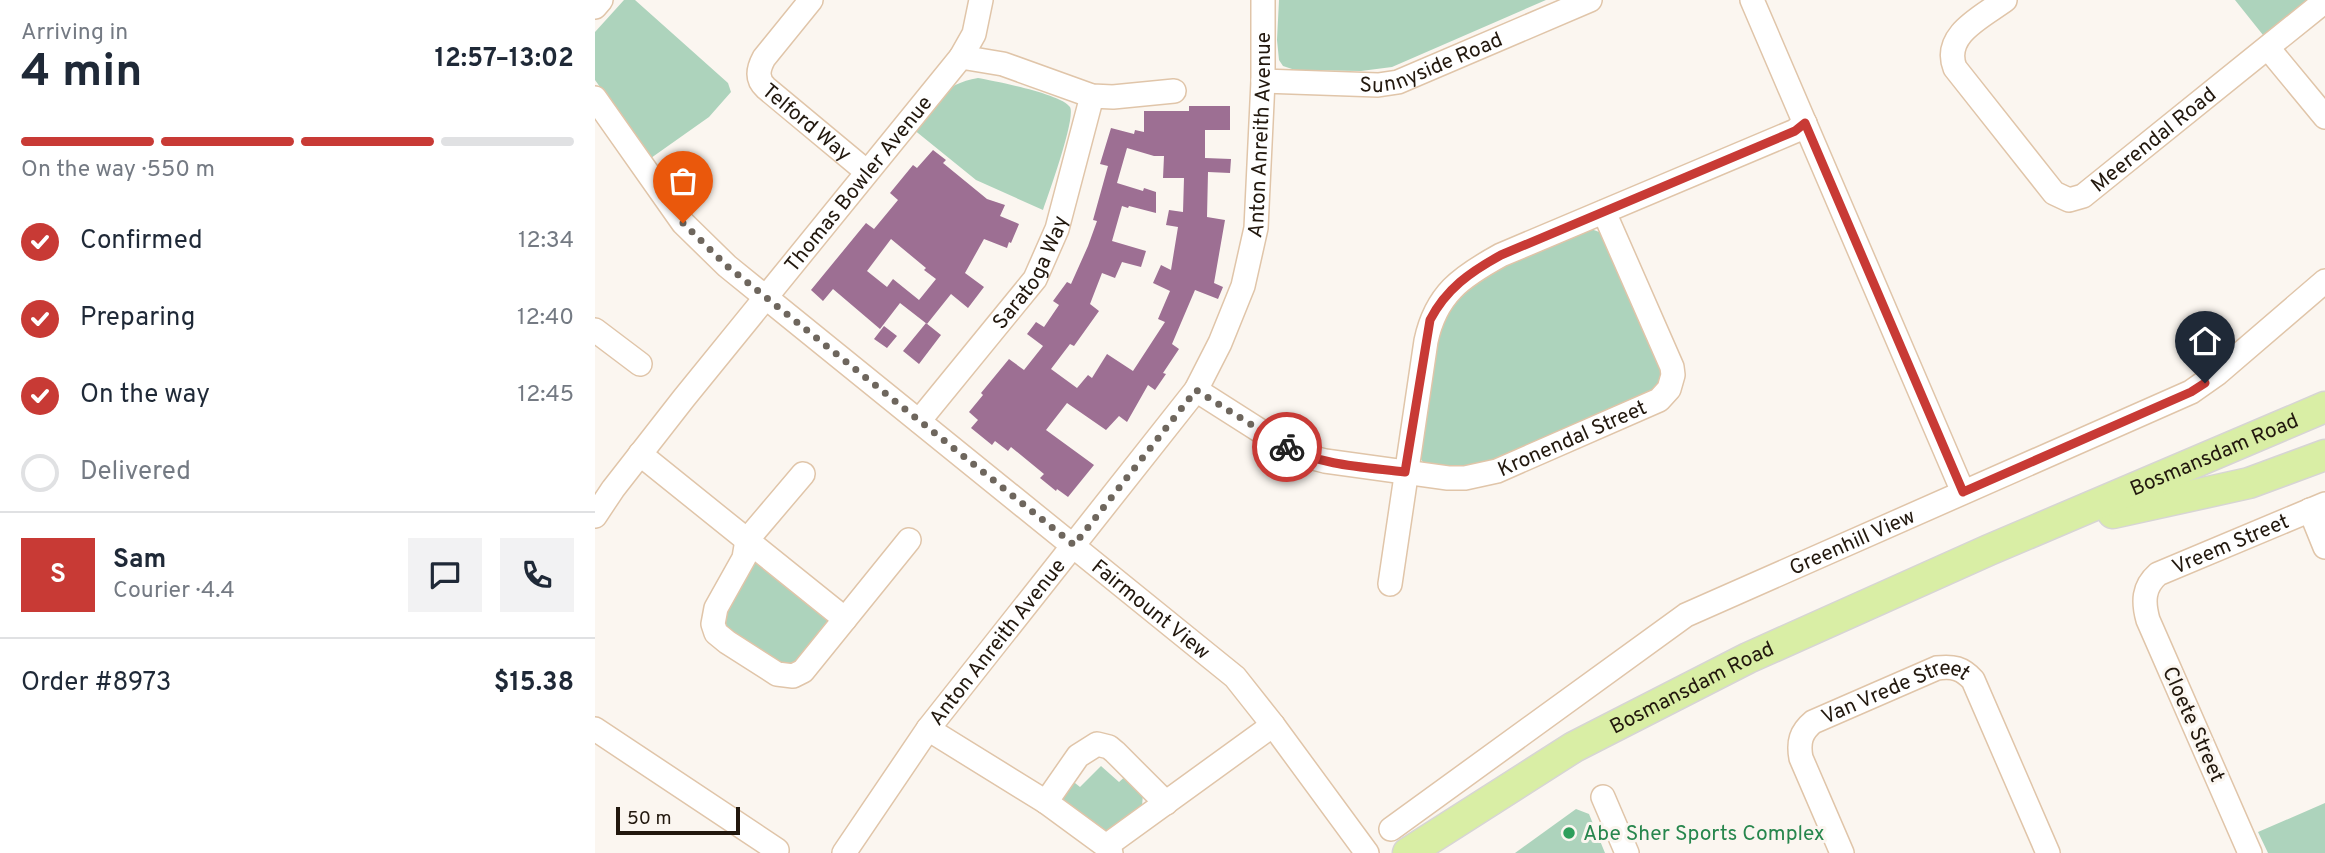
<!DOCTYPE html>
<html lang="en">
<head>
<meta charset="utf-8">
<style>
	:root { --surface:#fff; --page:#f2f2f3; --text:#1f2937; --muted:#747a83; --line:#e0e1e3; --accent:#c83a35 }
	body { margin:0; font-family:Overpass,sans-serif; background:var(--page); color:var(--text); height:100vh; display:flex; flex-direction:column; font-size:26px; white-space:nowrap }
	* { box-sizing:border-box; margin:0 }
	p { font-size:23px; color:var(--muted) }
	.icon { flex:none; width:38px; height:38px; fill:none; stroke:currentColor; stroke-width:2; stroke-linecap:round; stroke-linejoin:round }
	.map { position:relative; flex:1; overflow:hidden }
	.drawer { display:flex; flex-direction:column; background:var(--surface); width:595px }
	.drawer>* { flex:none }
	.scale { position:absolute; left:21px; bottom:18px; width:124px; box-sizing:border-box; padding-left:7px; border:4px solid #22180e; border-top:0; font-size:19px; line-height:24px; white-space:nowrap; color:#22180e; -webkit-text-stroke:5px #fbf6f0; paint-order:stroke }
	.pin { position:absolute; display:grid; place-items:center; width:60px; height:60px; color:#fff; margin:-72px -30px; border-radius:50% 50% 50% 0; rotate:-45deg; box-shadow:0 0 7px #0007 }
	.pin .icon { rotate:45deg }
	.courier { position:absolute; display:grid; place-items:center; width:70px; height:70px; margin:-35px; border:5px solid #c83a35; border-radius:50%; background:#fff; color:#222; box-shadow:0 2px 9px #0007 }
	.headline em { font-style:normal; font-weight:700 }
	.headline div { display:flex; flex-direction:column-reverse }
	.headline { display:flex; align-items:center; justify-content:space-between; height:119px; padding:0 21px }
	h1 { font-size:46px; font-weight:700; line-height:52px }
	.bar { display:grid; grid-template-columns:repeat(4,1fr); gap:10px 7px; align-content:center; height:84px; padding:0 21px }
	.bar i { height:9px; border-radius:5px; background:var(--line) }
	.bar .current { background:var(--accent) }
	.bar p { grid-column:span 4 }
	.line { display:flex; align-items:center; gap:18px; padding:0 21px; border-top:2px solid var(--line) }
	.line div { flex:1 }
	.round { display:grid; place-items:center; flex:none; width:74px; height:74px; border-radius:0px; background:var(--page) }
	ol { padding:0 21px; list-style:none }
	li { display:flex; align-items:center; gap:21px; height:77px }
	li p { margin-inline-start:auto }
	li .icon { padding:7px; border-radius:50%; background:var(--accent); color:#fff; stroke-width:4 }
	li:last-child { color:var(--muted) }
	li i { width:38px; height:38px; border:4px solid var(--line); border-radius:50% }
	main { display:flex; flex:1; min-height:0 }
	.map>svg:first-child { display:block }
	.park { fill:#add3bc }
	.building { fill:#9d6f93; fill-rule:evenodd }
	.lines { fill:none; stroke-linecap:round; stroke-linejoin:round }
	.minor-casing { stroke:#e0c5a9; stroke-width:26 }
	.major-casing { stroke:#d7d5d4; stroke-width:33 }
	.minor { stroke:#fff; stroke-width:23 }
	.major { stroke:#d9eea5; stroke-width:30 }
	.done { stroke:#6e665d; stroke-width:7; stroke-dasharray:0 12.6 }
	.route { stroke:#c83a35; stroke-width:9 }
	.leisure-dot { fill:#2e9e5b; stroke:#fbf6f0; stroke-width:2.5 }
	.labels { text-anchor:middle; stroke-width:6; stroke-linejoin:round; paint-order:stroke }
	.street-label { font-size:21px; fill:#22180e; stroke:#fbf6f0 }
	.leisure-label { font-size:21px; fill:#27864d; stroke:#fbf6f0; text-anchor:start }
</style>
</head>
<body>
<main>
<section class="drawer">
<div class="headline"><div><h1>4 min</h1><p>Arriving in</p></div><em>12:57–13:02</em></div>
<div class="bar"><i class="current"></i><i class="current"></i><i class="current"></i><i></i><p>On the way · 550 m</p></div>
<ol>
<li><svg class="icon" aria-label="check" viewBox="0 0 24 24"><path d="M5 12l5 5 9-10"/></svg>Confirmed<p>12:34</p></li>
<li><svg class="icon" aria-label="check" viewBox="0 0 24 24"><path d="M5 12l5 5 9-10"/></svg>Preparing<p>12:40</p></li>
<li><svg class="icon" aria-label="check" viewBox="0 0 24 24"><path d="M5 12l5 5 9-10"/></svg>On the way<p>12:45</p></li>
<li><i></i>Delivered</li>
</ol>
<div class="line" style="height:126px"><b class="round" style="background:var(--accent);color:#fff">S</b><div><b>Sam</b><p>Courier · 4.4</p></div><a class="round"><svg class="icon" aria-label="chat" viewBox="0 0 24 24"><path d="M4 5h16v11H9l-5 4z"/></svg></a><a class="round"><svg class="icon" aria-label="phone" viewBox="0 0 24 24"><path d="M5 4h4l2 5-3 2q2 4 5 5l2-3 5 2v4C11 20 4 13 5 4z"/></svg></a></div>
<div class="line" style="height:91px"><div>Order #8973</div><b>$15.38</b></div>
</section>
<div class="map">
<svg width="1730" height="853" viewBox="0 0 1730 853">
	<rect width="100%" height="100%" fill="#fbf6f0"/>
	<path class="park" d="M 29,0 L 40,0 L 133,83 L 136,92 L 114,117 L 56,158 L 0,80 L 0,32 Z
		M 684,0 L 951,0 L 797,67 L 766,71 L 700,70 L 688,66 L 684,60 L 682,40 Z
		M 1640,0 L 1721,0 L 1672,40 Z
		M 383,78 C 400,81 467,94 475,107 C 481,118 454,193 448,210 L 381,180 L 318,129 C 338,103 348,84 383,78 Z
		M 996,229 L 1007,233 L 1069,371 L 1065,389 L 881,470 L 830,465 L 823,455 L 840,332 L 852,306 L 895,270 Z
		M 162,559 L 235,620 L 196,670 L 129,631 L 126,613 L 153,563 Z
		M 506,766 L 524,782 L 534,773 L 548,794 L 547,806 L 521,829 L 511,832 L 467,801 L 466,796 L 475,779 L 485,787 Z
		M 1730,803 L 1730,853 L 1673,853 L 1663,832 Z
		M 981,809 L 994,814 L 1010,853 L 920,853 Z"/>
	<path class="building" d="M 594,106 L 635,106 L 635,130 L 610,130 L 610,158 L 636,159 L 635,173 L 613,172 L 612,217 L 630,220 L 619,283 L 628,287 L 623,299 L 600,290 L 577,344 L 584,349 L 568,373 L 571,374 L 560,390 L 553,385 L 532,422 L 524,416 L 511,430 L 472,403 L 451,430 L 499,465 L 473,497 L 462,489 L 461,491 L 445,478 L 449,474 L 416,447 L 413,451 L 400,441 L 397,445 L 376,428 L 383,420 L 374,412 L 388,395 L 386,393 L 414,359 L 429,370 L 448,346 L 432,334 L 441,322 L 449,327 L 464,305 L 458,301 L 472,282 L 476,284 L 493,246 L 502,221 L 498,220 L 513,166 L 505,164 L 516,128 L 539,134 L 540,130 L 549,132 L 549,111 L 594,111 ZM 532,148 L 559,156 L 569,156 L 568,178 L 589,178 L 588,212 L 574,210 L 571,225 L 583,227 L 576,270 L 566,265 L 558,283 L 575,291 L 563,319 L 570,322 L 538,371 L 512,354 L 497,378 L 493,375 L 482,388 L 456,369 L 475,344 L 479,346 L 504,311 L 495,304 L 507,273 L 520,278 L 527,262 L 546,267 L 551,251 L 517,241 L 527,206 L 533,208 L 534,206 L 561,213 L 561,192 L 549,188 L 548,191 L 522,183 Z
		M 338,150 L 351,160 L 348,163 L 392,199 L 410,205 L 405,216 L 424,224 L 416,243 L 414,242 L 412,248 L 389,239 L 370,273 L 389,287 L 373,308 L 356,294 L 332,324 L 305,303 L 285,329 L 238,289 L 228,301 L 216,290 L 271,223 L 279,229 L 303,200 L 295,193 L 318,165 L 322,168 ZM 296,239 L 331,268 L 329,270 L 341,279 L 324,300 L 298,279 L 292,287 L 272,271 Z
		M 331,323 L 346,335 L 324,364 L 308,351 Z
		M 289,326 L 302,336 L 292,348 L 279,339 Z"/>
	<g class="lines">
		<defs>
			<g id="minor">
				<path id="s1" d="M 216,0 L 169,58 C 163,69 161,79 171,88 L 272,172"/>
				<path d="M 1157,0 L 1368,492"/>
				<path id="s2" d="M 1410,0 C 1387,17 1347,35 1360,68 L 1459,193 L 1474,200 L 1488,196 L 1730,1"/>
				<path d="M 0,7 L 6,0"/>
				<path d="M 1673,48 L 1730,117"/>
				<path d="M 366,57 L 379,34 L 386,0"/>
				<path id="s3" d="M 668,81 L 783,85 L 803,82 L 995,0"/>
				<path id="s4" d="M 0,98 L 88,223 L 132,266 L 640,677 L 678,725 L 772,853"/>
				<path d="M 0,330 L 45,364"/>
				<path id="s5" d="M 601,390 L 686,444 L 707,455 L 730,461 L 853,478 L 870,478 L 902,471 L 1064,400 L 1074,389 L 1078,375 L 1077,367 L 1009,212"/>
				<path id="s6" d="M 324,421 L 440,279 L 462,229 L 497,96"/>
				<path d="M 45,454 L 250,619"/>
				<path d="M 208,474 L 152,540 L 149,558 L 121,608 L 118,624 L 121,633 L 132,642 L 182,674 L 198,676 L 208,671 L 314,540"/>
				<path d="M 1715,510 L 1730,547"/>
				<path id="s7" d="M 0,516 L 18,489 L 89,398 L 366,57 L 408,64 L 497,96 L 518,97 L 579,91"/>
				<path d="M 795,584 L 831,341 C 841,294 866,277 906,255 L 1200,131 L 1210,123"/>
				<path d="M 0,729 L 182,850"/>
				<path d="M 333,729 L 451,802 L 511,846 L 516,853"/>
				<path d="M 1008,797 L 1032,853"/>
				<path d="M 451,802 L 483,756 L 502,744 L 514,747 L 520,752 L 571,803"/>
				<path id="s8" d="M 796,829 L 1091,615 L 1596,392 L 1623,373 L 1730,281"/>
				<path d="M 511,846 L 678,725"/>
				<path id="s9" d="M 249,853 L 333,729 L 601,390 L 625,343 L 648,286 L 661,228 L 668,81 L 668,0"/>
				<path id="s10" d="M 1247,853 L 1206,758 C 1203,742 1206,732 1218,722 L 1342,668 C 1358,666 1367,668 1378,680 L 1453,853"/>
				<path id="s11" d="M 1655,853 L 1553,620 C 1548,602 1548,587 1563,574 L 1730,504"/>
			</g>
			<g id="major">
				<path d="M 1518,513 L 1654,483 L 1730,455"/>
				<path id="s12" d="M 813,853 L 979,747 L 1153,658 L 1394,550 L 1730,407"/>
			</g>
		</defs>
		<use href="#minor" class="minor-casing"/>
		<use href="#major" class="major-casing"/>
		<use href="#minor" class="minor"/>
		<use href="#major" class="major"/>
	</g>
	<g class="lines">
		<path class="done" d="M 88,223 L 132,266 L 479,545 L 601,390 L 692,447"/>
		<path class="route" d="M 692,447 C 728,466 770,467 810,472 L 835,320 C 851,289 875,272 906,255 L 1200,131 L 1210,123 L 1368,492 L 1596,392 L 1610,383"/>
	</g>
	<circle class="leisure-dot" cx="974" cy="833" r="7"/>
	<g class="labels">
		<g class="street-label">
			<text dy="7" stroke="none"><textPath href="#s3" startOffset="172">Sunnyside Road</textPath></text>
			<text dy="7" stroke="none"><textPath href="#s1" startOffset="161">Telford Way</textPath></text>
			<text dy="7" stroke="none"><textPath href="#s9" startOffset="849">Anton Anreith Avenue</textPath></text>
			<text dy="7" stroke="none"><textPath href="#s2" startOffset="373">Meerendal Road</textPath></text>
			<text dy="7" stroke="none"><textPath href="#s7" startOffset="424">Thomas Bowler Avenue</textPath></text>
			<text dy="7" stroke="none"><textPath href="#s6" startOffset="187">Saratoga Way</textPath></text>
			<text dy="7" stroke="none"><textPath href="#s5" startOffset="404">Kronendal Street</textPath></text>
			<text dy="7" stroke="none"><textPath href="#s12" startOffset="901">Bosmansdam Road</textPath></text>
			<text dy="7" stroke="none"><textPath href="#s8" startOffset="546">Greenhill View</textPath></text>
			<text dy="7" stroke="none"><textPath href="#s11" startOffset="383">Vreem Street</textPath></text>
			<text dy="7" stroke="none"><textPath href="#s4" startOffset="760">Fairmount View</textPath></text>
			<text dy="7" stroke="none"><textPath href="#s9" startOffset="261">Anton Anreith Avenue</textPath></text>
			<text dy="7" stroke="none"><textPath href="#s12" startOffset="329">Bosmansdam Road</textPath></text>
			<text dy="7" stroke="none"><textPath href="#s10" startOffset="233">Van Vrede Street</textPath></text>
			<text transform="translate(1599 724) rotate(66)" y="7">Cloete Street</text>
		</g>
		<g class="leisure-label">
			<text x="988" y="840">Abe Sher Sports Complex</text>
		</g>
	</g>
</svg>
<div class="scale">50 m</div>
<div class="pin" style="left:88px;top:223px;background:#ea580c"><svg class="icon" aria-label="bag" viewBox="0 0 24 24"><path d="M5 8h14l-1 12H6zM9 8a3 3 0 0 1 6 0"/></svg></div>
<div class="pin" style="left:1610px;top:383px;background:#1f2937"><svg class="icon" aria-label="home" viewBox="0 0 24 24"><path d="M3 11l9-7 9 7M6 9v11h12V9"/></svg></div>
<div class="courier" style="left:692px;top:447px"><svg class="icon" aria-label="bike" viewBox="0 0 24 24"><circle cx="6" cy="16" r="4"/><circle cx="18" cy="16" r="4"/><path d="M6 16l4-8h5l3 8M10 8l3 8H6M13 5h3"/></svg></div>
</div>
</main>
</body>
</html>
